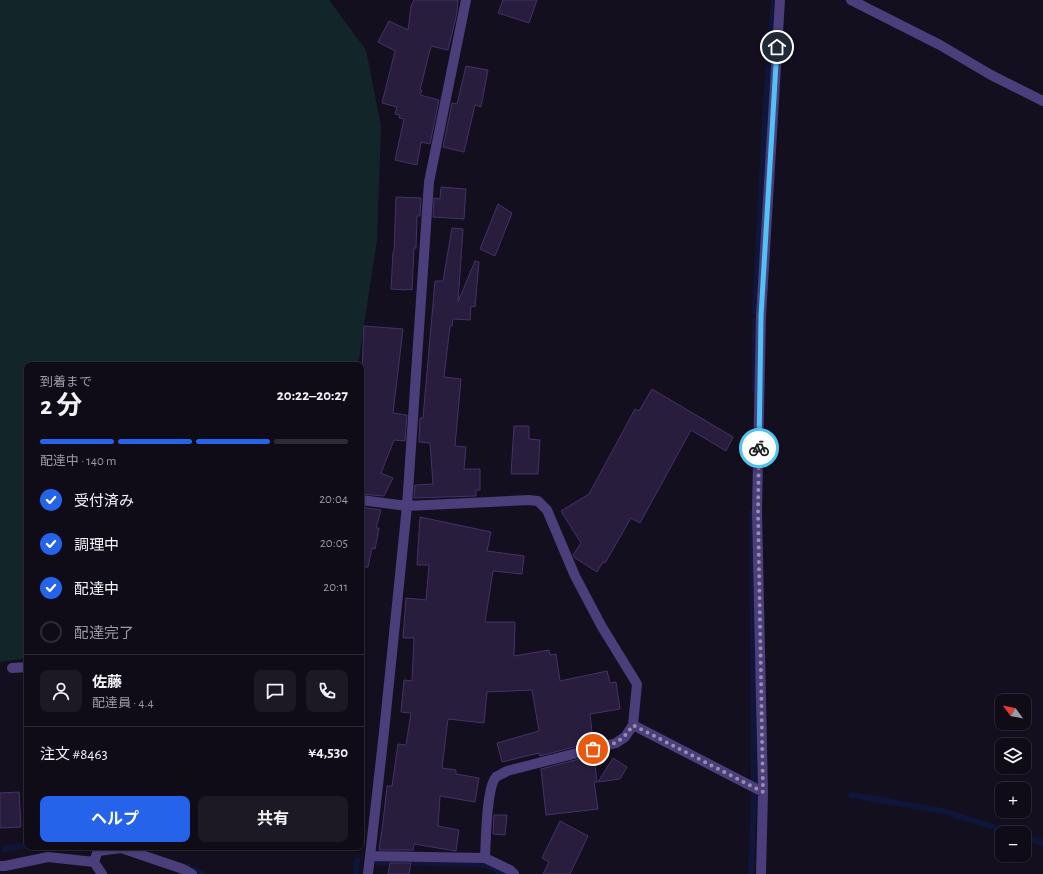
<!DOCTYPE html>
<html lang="ja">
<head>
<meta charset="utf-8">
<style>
	:root { --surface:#0f0b17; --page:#1d1924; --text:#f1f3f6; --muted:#9b9ba1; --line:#2f2b36; --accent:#2563eb }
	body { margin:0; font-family:"Alegreya Sans","Noto Sans JP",sans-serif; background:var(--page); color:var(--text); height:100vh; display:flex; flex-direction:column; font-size:15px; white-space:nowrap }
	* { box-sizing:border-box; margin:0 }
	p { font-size:13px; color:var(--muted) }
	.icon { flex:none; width:22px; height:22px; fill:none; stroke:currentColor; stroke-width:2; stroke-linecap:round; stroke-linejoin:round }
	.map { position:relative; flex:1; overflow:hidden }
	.side { position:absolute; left:24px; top:362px; width:340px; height:488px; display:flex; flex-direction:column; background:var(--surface); border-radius:8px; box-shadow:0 1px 3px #0004,0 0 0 1px var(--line) }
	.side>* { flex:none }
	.needle { width:26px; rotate:302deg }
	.tools { position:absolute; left:995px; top:694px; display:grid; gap:8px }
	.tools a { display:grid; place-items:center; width:36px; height:36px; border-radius:8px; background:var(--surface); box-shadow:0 1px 3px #0004,0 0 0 1px var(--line); font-size:20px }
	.pin { position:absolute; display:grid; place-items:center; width:34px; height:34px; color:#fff; margin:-17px; border:2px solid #fff; border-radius:50%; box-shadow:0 1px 4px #0007 }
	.courier { position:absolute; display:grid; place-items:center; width:40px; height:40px; margin:-20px; border:3px solid #4fc3f7; border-radius:50%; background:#fff; color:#222; box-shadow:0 1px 5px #0007 }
	.overview em { font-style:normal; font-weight:700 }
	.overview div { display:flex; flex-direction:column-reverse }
	.overview { display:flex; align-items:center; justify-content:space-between; height:68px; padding:0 16px }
	h1 { font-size:26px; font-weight:700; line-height:30px }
	.bar { display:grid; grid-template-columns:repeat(4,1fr); gap:6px 4px; align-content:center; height:48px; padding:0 16px }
	.bar i { height:5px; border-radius:3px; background:var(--line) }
	.bar .on { background:var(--accent) }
	.bar p { grid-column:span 4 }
	.line { display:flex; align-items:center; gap:10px; padding:0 16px; border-top:1px solid var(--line) }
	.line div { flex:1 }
	.round { display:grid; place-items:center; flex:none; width:42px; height:42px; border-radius:8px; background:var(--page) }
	ol { padding:0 16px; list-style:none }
	li { display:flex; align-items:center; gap:12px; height:44px }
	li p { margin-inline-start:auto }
	li .icon { padding:4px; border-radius:50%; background:var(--accent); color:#fff; stroke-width:4 }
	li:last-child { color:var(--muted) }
	li i { width:22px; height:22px; border:2px solid var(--line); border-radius:50% }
	.action { display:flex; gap:8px; margin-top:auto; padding:8px 16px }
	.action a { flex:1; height:46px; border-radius:8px; background:var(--accent); color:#fff; font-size:16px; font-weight:700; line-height:46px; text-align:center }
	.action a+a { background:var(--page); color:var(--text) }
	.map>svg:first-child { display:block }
	.green { fill:#122629 }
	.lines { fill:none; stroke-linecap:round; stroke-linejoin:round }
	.stream { stroke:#0e1639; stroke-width:6 }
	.building { fill:#291d3e; stroke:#453168 }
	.minor { stroke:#4b3e7a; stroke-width:10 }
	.done { stroke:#978dae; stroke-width:4; stroke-dasharray:0 7.2 }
	.route { stroke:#4fc3f7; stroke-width:5 }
</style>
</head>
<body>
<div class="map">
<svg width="1043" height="874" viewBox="0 0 1043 874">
	<rect width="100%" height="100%" fill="#140f1f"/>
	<path class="green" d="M 0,0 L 329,0 L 366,50 L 381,126 L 377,240 L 358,365 L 27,365 L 27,658 L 0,662 Z"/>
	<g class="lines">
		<path class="stream" d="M 755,311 L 766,100 L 774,0
			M 755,390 L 755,320
			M 752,513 L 754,783
			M 851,795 L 943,811 L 1011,833
			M 1024,837 L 1043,843
			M 4,849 L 27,845
			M 376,862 L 478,864 L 488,866 L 504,874
			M 188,867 L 202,874
			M 356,874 L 357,860
			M 751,874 L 754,795"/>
	</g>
	<path class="building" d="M 414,0 L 458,0 L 457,13 L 448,50 L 431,46 L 420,90 L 422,91 L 420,95 L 439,100 L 430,144 L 421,142 L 417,165 L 395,160 L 404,119 L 399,118 L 400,115 L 395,114 L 397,107 L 382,103 L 395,51 L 378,42 L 389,21 L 408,30 L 411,6 Z
		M 503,0 L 537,0 L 529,23 L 498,13 Z
		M 466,66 L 488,70 L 481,107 L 475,105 L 464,152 L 443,147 L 452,103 L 457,104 Z
		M 441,187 L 466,189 L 464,219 L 433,217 L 434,198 L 440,199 Z
		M 396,197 L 421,198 L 420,216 L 417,216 L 416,248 L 414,248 L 412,290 L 407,289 L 407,290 L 391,289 L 393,252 L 394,252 Z
		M 498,204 L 512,213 L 495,256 L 480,249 Z
		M 452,228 L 463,229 L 458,302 L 475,261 L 479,262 L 475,307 L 471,306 L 470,320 L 453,319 L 452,326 L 450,326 L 444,377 L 461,379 L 455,446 L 466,447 L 464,469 L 480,469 L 480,490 L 476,490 L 476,496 L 414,498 L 415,485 L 433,484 L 430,443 L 419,442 L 420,418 L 423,418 L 435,281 L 443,281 Z
		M 364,326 L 403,329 L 393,413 L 407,415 L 405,441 L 394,440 L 381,473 L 393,478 L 384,496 L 361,494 L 361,394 Z
		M 652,389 L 733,437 L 726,451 L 691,430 L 640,523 L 631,518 L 605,563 L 603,562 L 597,572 L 575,558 L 573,555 L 581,543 L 561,511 L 589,494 L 635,409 L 639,411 Z
		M 514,426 L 529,426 L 529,439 L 540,440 L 538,474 L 511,474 Z
		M 361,507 L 381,510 L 376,528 L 379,528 L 375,549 L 372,548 L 368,567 L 361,567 Z
		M 420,517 L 491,532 L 487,551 L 524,556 L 522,574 L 493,571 L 485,622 L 515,622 L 514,656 L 549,650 L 550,655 L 556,654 L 560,681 L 607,671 L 610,683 L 616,682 L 620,709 L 590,714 L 593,742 L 540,756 L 539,753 L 502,762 L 497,743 L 539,731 L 532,690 L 487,692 L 484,723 L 448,719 L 442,768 L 456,770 L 456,774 L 479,778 L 475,802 L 440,796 L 438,826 L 459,830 L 456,851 L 414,844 L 413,850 L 379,850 L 383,822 L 387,786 L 392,786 L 398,744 L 406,745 L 411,713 L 401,712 L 404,680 L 412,681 L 414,638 L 403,638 L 406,598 L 426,600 L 429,565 L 417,565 Z
		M 594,755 L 597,782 L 594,782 L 598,809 L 546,815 L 541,769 Z
		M 613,758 L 627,767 L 620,779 L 598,782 Z
		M 19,792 L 21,827 L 0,828 L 0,793 Z
		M 494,815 L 507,815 L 505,835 L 493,834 Z
		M 560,821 L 588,836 L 570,874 L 543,874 L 549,862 L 542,858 Z
		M 390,863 L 411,863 L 409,874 L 388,874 Z"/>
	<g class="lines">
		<path class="minor" d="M 851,0 L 940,45 L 991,75 L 1043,101
			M 361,500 L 407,506 L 529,500 L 538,501 L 547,510 L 575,576 L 602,627 L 637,684 L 633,725 L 625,737 L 616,743 L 507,771 C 504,773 499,775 496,777 C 486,788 486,842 485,858
			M 12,668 L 27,667
			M 633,725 L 763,792
			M 98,851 L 121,848 L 183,869 L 192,874
			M 370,856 L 485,858 L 510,870 L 514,874
			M 94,862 L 102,874
			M 0,866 L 5,866 L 48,857 L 94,862 L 99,847
			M 368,874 L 384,732 L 407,506 L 429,182 L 466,0
			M 761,874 L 763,792 L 757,510 L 761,316 L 780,0"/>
	</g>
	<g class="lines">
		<path class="done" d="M 593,749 C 614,744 620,744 633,725 L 763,792 L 758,510 L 759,448"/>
		<path class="route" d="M 759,448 L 761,316 L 777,47"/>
	</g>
</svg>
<div class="tools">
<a><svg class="needle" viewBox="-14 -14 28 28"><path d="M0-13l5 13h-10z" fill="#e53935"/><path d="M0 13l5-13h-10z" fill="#9b9ba1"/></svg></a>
<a><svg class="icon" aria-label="layers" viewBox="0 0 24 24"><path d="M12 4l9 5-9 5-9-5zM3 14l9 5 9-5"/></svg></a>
<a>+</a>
<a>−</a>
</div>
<div class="pin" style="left:593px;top:749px;background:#ea580c"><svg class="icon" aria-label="bag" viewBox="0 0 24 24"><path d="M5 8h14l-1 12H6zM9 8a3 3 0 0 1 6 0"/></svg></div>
<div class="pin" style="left:777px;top:47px;background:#1f2937"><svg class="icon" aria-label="home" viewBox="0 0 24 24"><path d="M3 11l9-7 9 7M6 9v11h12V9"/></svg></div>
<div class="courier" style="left:759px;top:448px"><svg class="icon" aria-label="bike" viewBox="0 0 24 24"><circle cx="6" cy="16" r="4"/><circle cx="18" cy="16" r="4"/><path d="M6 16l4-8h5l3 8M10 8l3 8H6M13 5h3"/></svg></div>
<section class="side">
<div class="overview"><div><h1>2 分</h1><p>到着まで</p></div><em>20:22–20:27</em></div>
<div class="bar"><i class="on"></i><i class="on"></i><i class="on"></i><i></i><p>配達中 · 140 m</p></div>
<ol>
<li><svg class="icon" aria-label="check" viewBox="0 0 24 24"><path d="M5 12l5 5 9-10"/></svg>受付済み<p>20:04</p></li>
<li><svg class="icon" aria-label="check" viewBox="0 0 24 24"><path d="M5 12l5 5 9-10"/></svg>調理中<p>20:05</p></li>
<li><svg class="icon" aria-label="check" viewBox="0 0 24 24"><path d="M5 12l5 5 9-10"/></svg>配達中<p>20:11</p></li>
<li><i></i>配達完了</li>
</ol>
<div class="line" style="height:72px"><a class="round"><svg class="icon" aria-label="person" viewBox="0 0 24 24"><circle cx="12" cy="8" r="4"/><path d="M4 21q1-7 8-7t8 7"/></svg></a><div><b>佐藤</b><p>配達員 · 4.4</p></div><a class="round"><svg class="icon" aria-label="chat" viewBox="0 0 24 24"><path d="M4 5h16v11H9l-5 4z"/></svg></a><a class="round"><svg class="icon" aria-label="phone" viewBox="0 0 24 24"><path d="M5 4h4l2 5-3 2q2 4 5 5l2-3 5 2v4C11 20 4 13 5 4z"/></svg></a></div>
<div class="line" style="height:52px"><div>注文 #8463</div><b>¥4,530</b></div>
<div class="action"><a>ヘルプ</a><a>共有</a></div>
</section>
</div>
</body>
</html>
